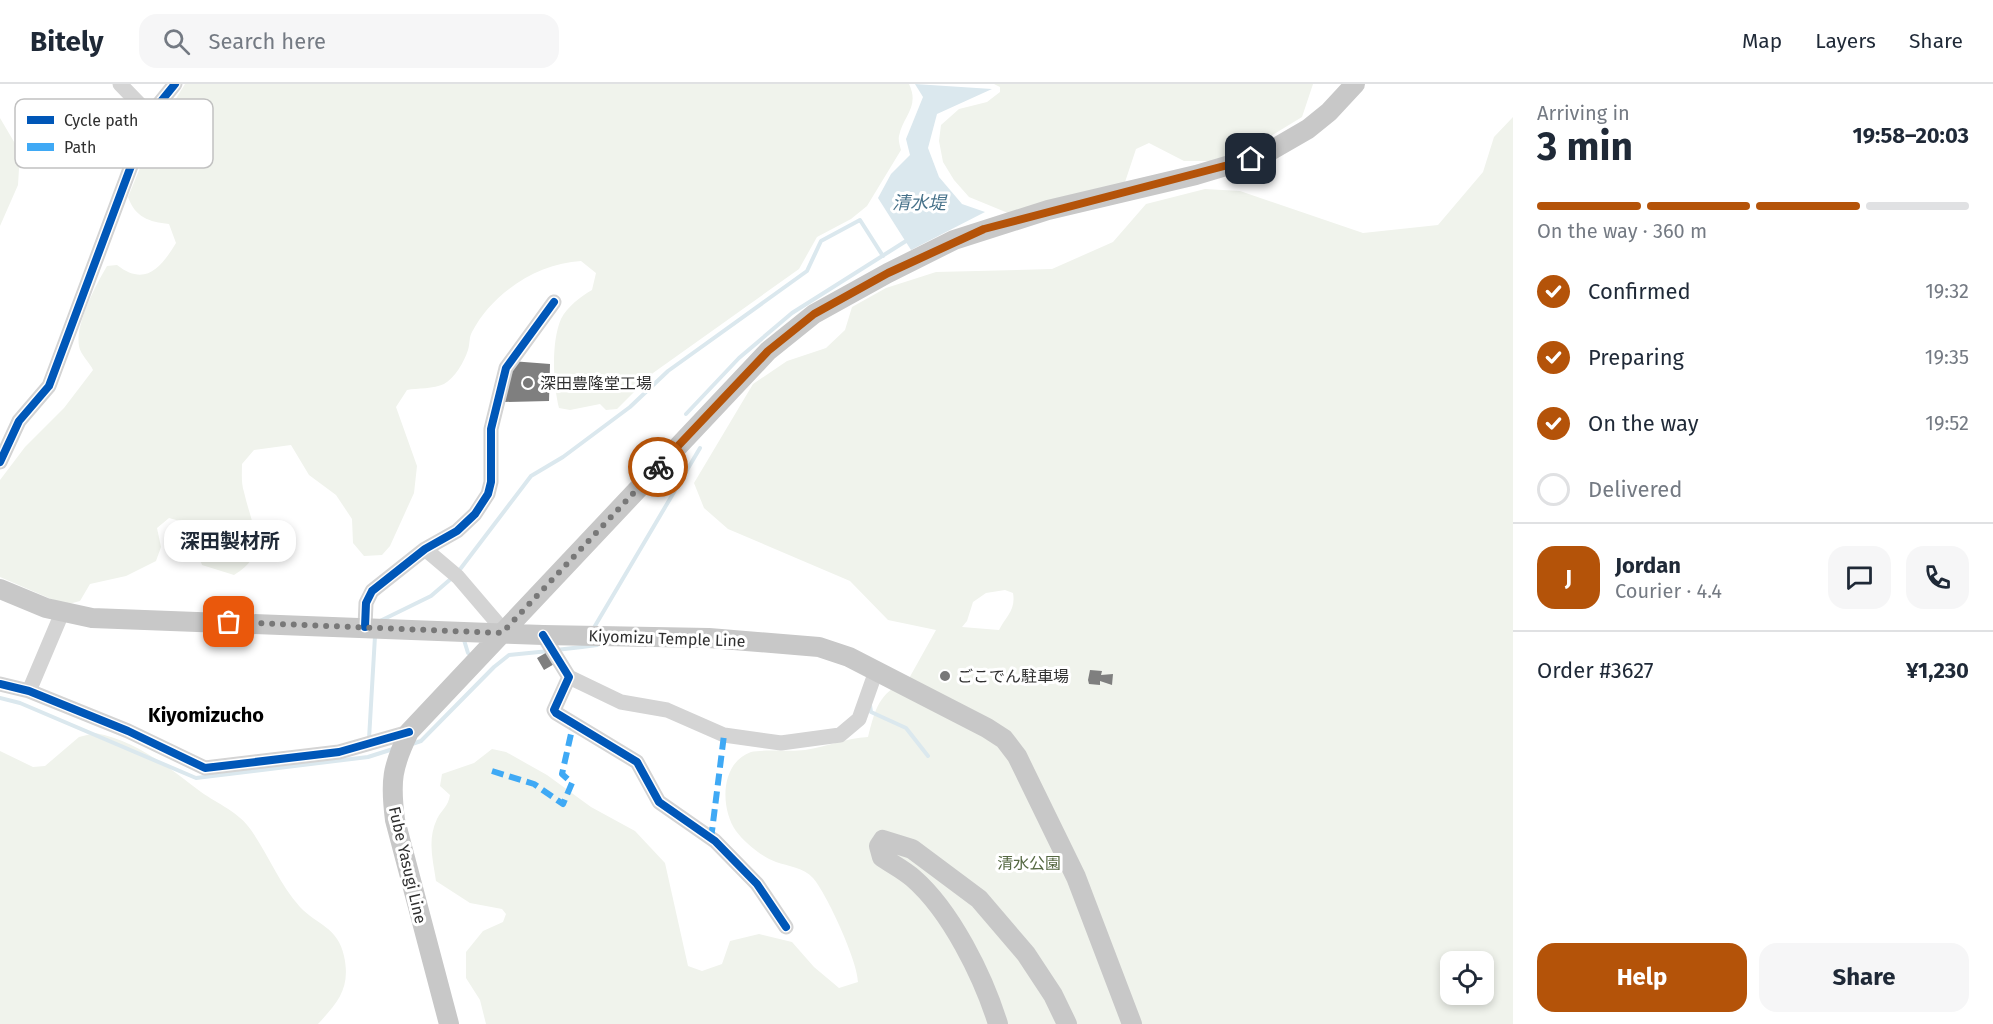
<!DOCTYPE html>
<html lang="en">
<head>
<meta charset="utf-8">
<style>
	:root { --surface:#fff; --page:#f6f6f7; --text:#1f2937; --muted:#747a83; --line:#e0e1e3; --accent:#b45309 }
	body { margin:0; font-family:"Fira Sans","Noto Sans JP",sans-serif; background:var(--page); color:var(--text); height:100vh; display:flex; flex-direction:column; font-size:22px; white-space:nowrap }
	* { box-sizing:border-box; margin:0 }
	p { font-size:20px; color:var(--muted) }
	.icon { flex:none; width:33px; height:33px; fill:none; stroke:currentColor; stroke-width:2; stroke-linecap:round; stroke-linejoin:round }
	.map { position:relative; flex:1; overflow:hidden }
	.sheet { display:flex; flex-direction:column; background:var(--surface); width:480px }
	.sheet>* { flex:none }
	.tools { position:absolute; left:1440px; top:867px; display:grid; gap:12px }
	.tools a { display:grid; place-items:center; width:54px; height:54px; border-radius:12px; background:var(--surface); box-shadow:0 3px 9px #0003; font-size:30px }
	.pin { position:absolute; display:grid; place-items:center; width:51px; height:51px; color:#fff; margin:-26px; border-radius:12px; box-shadow:0 3px 9px #0006 }
	.courier { position:absolute; display:grid; place-items:center; width:60px; height:60px; margin:-30px; border:4px solid #b45309; border-radius:50%; background:#fff; color:#222; box-shadow:0 2px 8px #0007 }
	.bubble { position:absolute; height:42px; border-radius:18px; background:var(--surface); box-shadow:0 3px 9px #0003; font-size:20px; font-weight:700; line-height:42px; text-align:center }
	.head em { font-style:normal; font-weight:700 }
	.head div { display:flex; flex-direction:column-reverse }
	.head { display:flex; align-items:center; justify-content:space-between; height:102px; padding:0 24px }
	h1 { font-size:39px; font-weight:700; line-height:45px }
	.bar { display:grid; grid-template-columns:repeat(4,1fr); gap:9px 6px; align-content:center; height:72px; padding:0 24px }
	.bar i { height:8px; border-radius:4px; background:var(--line) }
	.bar .on { background:var(--accent) }
	.bar p { grid-column:span 4 }
	.line { display:flex; align-items:center; gap:15px; padding:0 24px; border-top:2px solid var(--line) }
	.line div { flex:1 }
	.round { display:grid; place-items:center; flex:none; width:63px; height:63px; border-radius:18px; background:var(--page) }
	ol { padding:0 24px; list-style:none }
	li { display:flex; align-items:center; gap:18px; height:66px }
	li p { margin-inline-start:auto }
	li .icon { padding:6px; border-radius:50%; background:var(--accent); color:#fff; stroke-width:4 }
	li:last-child { color:var(--muted) }
	li i { width:33px; height:33px; border:3px solid var(--line); border-radius:50% }
	.button { display:flex; gap:12px; margin-top:auto; padding:12px 24px }
	.button a { flex:1; height:69px; border-radius:18px; background:var(--accent); color:#fff; font-size:24px; font-weight:700; line-height:69px; text-align:center }
	.button a+a { background:var(--page); color:var(--text) }
	header { display:flex; align-items:center; gap:36px; box-sizing:border-box; height:84px; padding:0 30px; background:var(--surface); border-bottom:2px solid var(--line) }
	header strong { font-size:28px }
	nav { display:flex; gap:33px; margin-inline-start:auto; font-size:21px }
	.search { width:420px; height:54px; background:var(--page); display:flex; align-items:center; gap:15px; box-sizing:border-box; padding:0 21px; border-radius:18px; color:var(--muted); font-size:22px }
	main { display:flex; flex:1; min-height:0 }
	.map>svg:first-child { display:block }
	.green { fill:#f0f3ec; fill-rule:evenodd }
	.water { fill:#dbe8ee }
	.lines { fill:none; stroke-linecap:round; stroke-linejoin:round }
	.stream { stroke:#dbe8ee; stroke-width:4 }
	.building { fill:#7f7f7f }
	.minor { stroke:#d4d4d4; stroke-width:15 }
	.major { stroke:#c8c8c8; stroke-width:20 }
	.quiet { stroke:#3fa9f5; stroke-width:6; stroke-dasharray:12 6; stroke-linecap:butt }
	.cycleway-casing { stroke:#fff; stroke-width:11 }
	.cycleway { stroke:#0057b8; stroke-width:8 }
	.done { stroke:#787878; stroke-width:6; stroke-dasharray:0 10.8 }
	.route { stroke:#b45309; stroke-width:8 }
	.poi-dot { fill:#787878; stroke:#fff; stroke-width:2 }
	.labels { text-anchor:middle; stroke-width:6; stroke-linejoin:round; paint-order:stroke }
	.poi-label { font-size:16px; fill:#303030; stroke:#fff; text-anchor:start }
	.street-label { font-size:16px; fill:#303030; stroke:#fff }
	.park-label { font-size:16px; fill:#556842; stroke:#fff }
	.water-label { font-size:18px; font-style:italic; fill:#47728a; stroke:#fff }
	.quarter-label { font-size:20px; font-weight:bold; fill:#000; stroke:#fff }
	.key { fill:#fff; stroke:#c1c1c1; stroke-width:1.5 }
	.key-label { font-size:16px; fill:#303030 }
</style>
</head>
<body>
<header>
<strong>Bitely</strong>
<div class="search"><svg class="icon" aria-label="search" viewBox="0 0 24 24"><circle cx="10" cy="10" r="6"/><path d="M15 15l6 6"/></svg>Search here</div>
<nav><a>Map</a><a>Layers</a><a>Share</a></nav>
</header>
<main>
<div class="map">
<svg width="1513" height="940" viewBox="0 0 1513 940">
	<rect width="100%" height="100%" fill="#fff"/>
	<path class="green" d="M 185,0 L 909,0 C 920,23 903,32 899,52 C 898,56 900,62 901,66 L 867,122 L 851,135 L 817,153 L 799,185 L 653,289 L 617,325 L 606,326 L 600,320 L 570,326 L 559,324 C 553,300 551,258 561,235 C 567,223 581,212 592,206 L 596,189 L 581,177 C 538,179 492,209 472,248 C 469,253 470,260 468,266 C 464,278 455,294 444,300 C 434,305 417,304 407,306 L 396,323 L 417,382 L 414,409 L 390,462 L 382,471 L 364,472 L 353,459 L 352,435 L 336,411 L 309,391 L 291,361 L 254,366 L 242,380 C 242,389 241,399 244,408 C 251,441 271,470 234,491 L 202,481 L 187,439 L 169,434 L 157,444 L 161,463 L 156,477 L 126,492 L 90,500 L 80,517 L 65,521 L 0,493 L 0,396 L 25,363 L 64,324 L 93,286 C 90,279 80,270 79,262 C 75,240 96,201 107,182 L 117,181 C 145,203 161,184 176,159 L 169,140 C 149,138 135,133 128,113 L 154,50 Z
		M 994,0 L 1313,0 L 1302,33 L 1230,77 L 1184,77 L 1149,59 L 1136,65 L 1124,101 L 1008,129 L 969,113 L 954,96 L 943,78 L 939,57 L 941,41 L 959,25 L 987,18 L 1000,8 L 1000,3 Z
		M 1513,33 L 1513,940 L 486,940 L 480,916 L 466,894 L 466,868 L 483,847 L 503,838 L 506,830 L 502,825 L 470,819 L 436,797 C 433,776 427,756 437,735 C 442,725 448,723 450,711 L 440,702 L 442,690 L 474,679 L 492,665 L 506,668 L 547,691 L 591,723 L 635,747 L 665,779 L 688,882 L 702,887 L 722,880 L 730,857 L 759,850 L 792,858 L 814,883 L 839,904 L 858,898 C 858,878 827,810 813,794 C 804,784 788,782 776,778 C 762,773 745,759 736,747 C 720,724 720,679 751,668 C 761,665 791,668 805,666 C 827,663 846,654 868,653 C 875,626 879,607 907,598 L 936,546 L 888,536 L 850,497 L 728,445 L 704,424 L 694,399 L 753,300 L 787,277 L 826,264 L 845,246 L 852,223 L 886,204 L 936,188 L 1052,185 L 1113,158 L 1146,120 L 1205,105 L 1240,107 L 1363,149 L 1438,141 L 1483,88 L 1494,53 ZM 1005,506 L 1013,509 C 1016,526 1006,532 999,546 L 962,543 L 967,537 L 973,518 L 986,509 ZM 1450,878 L 1484,878 L 1484,910 L 1450,910 Z
		M 0,34 L 20,68 L 18,101 L 0,142 Z
		M 95,649 C 136,656 169,684 201,708 C 218,720 239,728 251,746 C 269,772 279,799 300,823 C 317,841 338,843 344,872 C 351,904 338,918 318,940 L 0,940 L 0,667 L 33,683 L 45,682 L 79,653 Z"/>
	<path class="water" d="M 915,0 L 992,5 L 937,30 L 928,64 L 939,93 L 962,120 L 985,128 L 911,166 L 878,114 L 891,90 L 910,71 L 906,55 L 923,13 Z"/>
	<g class="lines">
		<path class="stream" d="M 686,330 L 739,274 L 792,229 L 906,157
			M 458,488 L 531,392 L 563,373 L 630,323 L 668,287 L 807,187 L 821,157 L 860,136 L 883,172
			M 380,537 L 431,512 L 453,493
			M 592,547 L 700,364
			M 464,556 L 468,569
			M 582,563 L 597,561
			M 556,566 L 582,563 L 585,558
			M 0,614 L 20,619 L 196,694 L 368,673 L 393,665
			M 870,621 L 871,628 L 906,644 L 928,672
			M 369,655 L 375,552
			M 412,660 L 421,657 L 494,583 L 509,571 L 549,567"/>
	</g>
	<path class="building" d="M 511,277 L 550,280 L 549,317 L 504,318 Z
		M 549,567 L 556,579 L 544,586 L 537,574 Z
		M 1090,586 L 1102,587 L 1101,591 L 1113,590 L 1112,601 L 1100,597 L 1100,601 L 1089,600 L 1088,596 Z"/>
	<g class="lines">
		<path class="minor" d="M 120,0 L 150,31
			M 0,378 L 19,337 L 49,302 L 150,31 L 175,0
			M 425,465 L 458,493 L 499,541 L 502,549
			M 365,543 L 366,519 L 372,507 L 425,465 L 457,447 L 475,430 L 488,410 L 491,398 L 491,345 L 506,284 L 554,218
			M 543,551 L 569,593 L 554,626 L 556,629 L 637,678 L 659,718 L 715,757 L 757,800 L 786,843
			M 569,593 L 621,618 L 667,626 L 724,651 L 781,659 L 840,651 L 859,635 L 876,587
			M 0,600 L 29,607 L 128,647 L 205,684 L 339,668 L 409,648
			M 29,607 L 62,529"/>
		<path class="major" d="M 0,505 L 46,524 L 92,534 L 543,551 L 709,554 L 819,563 L 849,573 L 987,644 L 1004,655 L 1017,672 L 1076,793 L 1132,940
			M 449,940 L 395,736 C 390,697 392,683 409,648 L 768,267 L 814,230 L 888,189 L 954,156 L 1048,126 L 1196,91 L 1263,71 L 1308,45 L 1329,28 L 1355,0
			M 998,940 C 983,892 951,827 913,794 C 904,786 892,780 882,773 L 879,762 L 883,756 L 912,765 L 979,815 L 1026,870 L 1053,911 L 1067,940"/>
		<path class="quiet" d="M 492,687 L 534,700 L 563,720 L 572,699 L 562,690 L 573,641
			M 711,755 L 724,651"/>
		<defs>
			<path id="cycleway" d="M 0,378 L 19,337 L 49,302 L 150,31 L 175,0
				M 365,543 L 366,519 L 372,507 L 425,465 L 457,447 L 475,430 L 488,410 L 491,398 L 491,345 L 506,284 L 554,218
				M 543,551 L 569,593 L 554,626 L 556,629 L 637,678 L 659,718 L 715,757 L 757,800 L 786,843
				M 0,600 L 29,607 L 128,647 L 205,684 L 339,668 L 409,648"/>
		</defs>
		<use href="#cycleway" class="cycleway-casing"/>
		<use href="#cycleway" class="cycleway"/>
	</g>
	<g class="lines">
		<path class="done" d="M 229,538 L 502,549 L 658,383"/>
		<path class="route" d="M 658,383 L 768,267 L 814,230 L 888,189 L 984,145 L 1251,75"/>
	</g>
	<g class="poi-dot">
		<circle cx="528" cy="299" r="6"/>
		<circle cx="945" cy="592" r="6"/>
	</g>
	<g class="labels">
		<g class="poi-label">
			<text x="540" y="305">深田豊隆堂工場</text>
			<text x="957" y="598">ごこでん駐車場</text>
		</g>
		<g class="street-label">
			<text transform="translate(667 554) rotate(2)" y="6">Kiyomizu Temple Line</text>
			<text transform="translate(408 781) rotate(77)" y="6">Fube Yasugi Line</text>
		</g>
		<g class="park-label">
			<text x="1029" y="785">清水公園</text>
		</g>
		<g class="water-label">
			<text x="919" y="125">清水堤</text>
		</g>
		<g class="quarter-label">
			<text x="206" y="638">Kiyomizucho</text>
		</g>
	</g>
	<rect x="15" y="15" width="198" height="69" rx="9" class="key"/>
	<rect x="27" y="32" width="27" height="8" fill="#0057b8"/>
	<rect x="27" y="59" width="27" height="8" fill="#3fa9f5"/>
	<g class="key-label">
		<text x="64" y="42">Cycle path</text>
		<text x="64" y="69">Path</text>
	</g>
</svg>
<div class="tools">
<a><svg class="icon" aria-label="locate" viewBox="0 0 24 24"><circle cx="12" cy="12" r="6"/><path d="M12 2v4M12 18v4M2 12h4M18 12h4"/></svg></a>
</div>
<div class="pin" style="left:229px;top:538px;background:#ea580c"><svg class="icon" aria-label="bag" viewBox="0 0 24 24"><path d="M5 8h14l-1 12H6zM9 8a3 3 0 0 1 6 0"/></svg></div>
<div class="pin" style="left:1251px;top:75px;background:#1f2937"><svg class="icon" aria-label="home" viewBox="0 0 24 24"><path d="M3 11l9-7 9 7M6 9v11h12V9"/></svg></div>
<div class="courier" style="left:658px;top:383px"><svg class="icon" aria-label="bike" viewBox="0 0 24 24"><circle cx="6" cy="16" r="4"/><circle cx="18" cy="16" r="4"/><path d="M6 16l4-8h5l3 8M10 8l3 8H6M13 5h3"/></svg></div>
<div class="bubble" style="left:164px;top:436px;width:132px">深田製材所</div>
</div>
<section class="sheet">
<div class="head"><div><h1>3 min</h1><p>Arriving in</p></div><em>19:58–20:03</em></div>
<div class="bar"><i class="on"></i><i class="on"></i><i class="on"></i><i></i><p>On the way · 360 m</p></div>
<ol>
<li><svg class="icon" aria-label="check" viewBox="0 0 24 24"><path d="M5 12l5 5 9-10"/></svg>Confirmed<p>19:32</p></li>
<li><svg class="icon" aria-label="check" viewBox="0 0 24 24"><path d="M5 12l5 5 9-10"/></svg>Preparing<p>19:35</p></li>
<li><svg class="icon" aria-label="check" viewBox="0 0 24 24"><path d="M5 12l5 5 9-10"/></svg>On the way<p>19:52</p></li>
<li><i></i>Delivered</li>
</ol>
<div class="line" style="height:108px"><b class="round" style="background:var(--accent);color:#fff">J</b><div><b>Jordan</b><p>Courier · 4.4</p></div><a class="round"><svg class="icon" aria-label="chat" viewBox="0 0 24 24"><path d="M4 5h16v11H9l-5 4z"/></svg></a><a class="round"><svg class="icon" aria-label="phone" viewBox="0 0 24 24"><path d="M5 4h4l2 5-3 2q2 4 5 5l2-3 5 2v4C11 20 4 13 5 4z"/></svg></a></div>
<div class="line" style="height:78px"><div>Order #3627</div><b>¥1,230</b></div>
<div class="button"><a>Help</a><a>Share</a></div>
</section>
</main>
</body>
</html>
